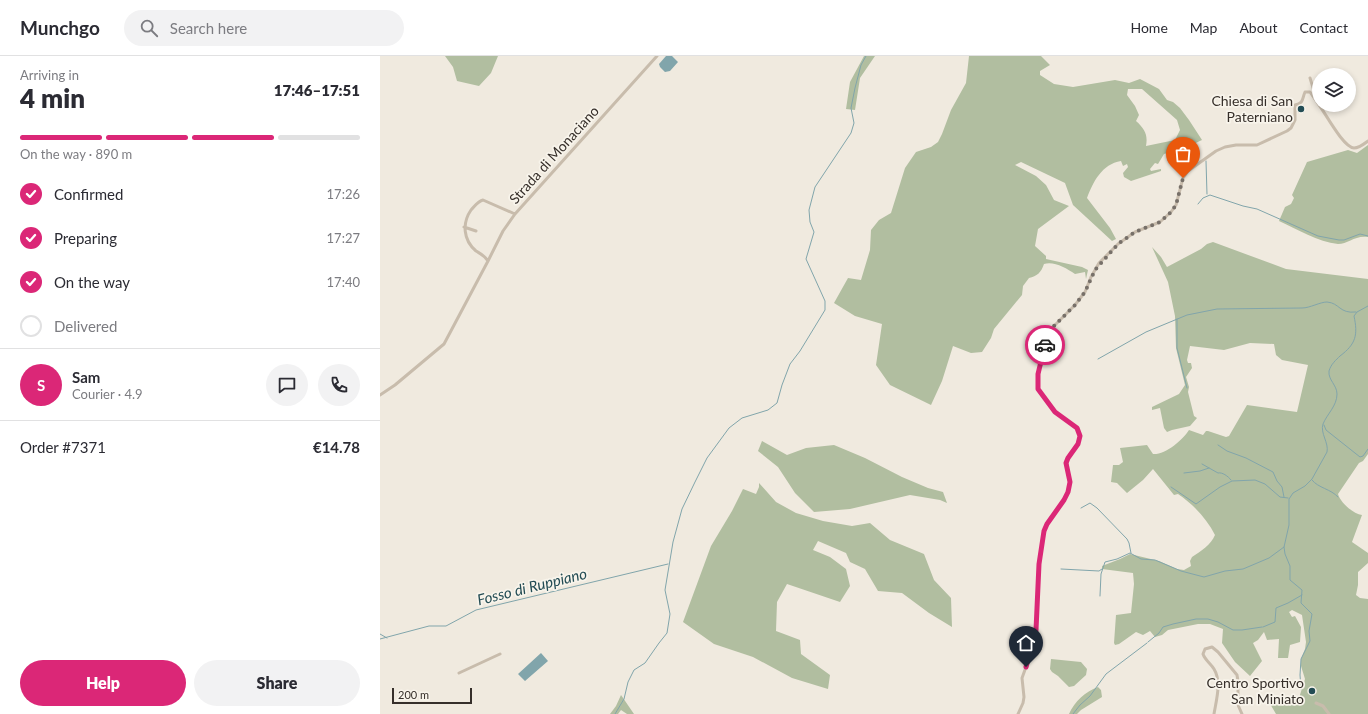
<!DOCTYPE html>
<html lang="en">
<head>
<meta charset="utf-8">
<style>
	:root { --surface:#fff; --page:#f2f2f3; --text:#2b2b33; --muted:#7c7c81; --line:#e1e1e2; --accent:#db2777 }
	body { margin:0; font-family:Lato,sans-serif; background:var(--page); color:var(--text); height:100vh; display:flex; flex-direction:column; font-size:15px; white-space:nowrap }
	* { box-sizing:border-box; margin:0 }
	p { font-size:13px; color:var(--muted) }
	.icon { flex:none; width:22px; height:22px; fill:none; stroke:currentColor; stroke-width:2; stroke-linecap:round; stroke-linejoin:round }
	.map { position:relative; flex:1; overflow:hidden }
	.panel { display:flex; flex-direction:column; background:var(--surface); width:380px }
	.panel>* { flex:none }
	.fabs { position:absolute; left:932px; top:12px; display:grid; gap:8px }
	.fabs a { display:grid; place-items:center; width:44px; height:44px; border-radius:50%; background:var(--surface); box-shadow:0 2px 6px #0003; font-size:20px }
	.scale { position:absolute; left:12px; bottom:10px; width:80px; box-sizing:border-box; padding-left:4px; border:2px solid #362f2a; border-top:0; font-size:11px; line-height:14px; white-space:nowrap; color:#362f2a; -webkit-text-stroke:3px #f8f4eb; paint-order:stroke }
	.pin { position:absolute; display:grid; place-items:center; width:34px; height:34px; color:#fff; margin:-41px -17px; border-radius:50% 50% 50% 0; rotate:-45deg; box-shadow:0 0 4px #0007 }
	.pin .icon { rotate:45deg }
	.courier { position:absolute; display:grid; place-items:center; width:40px; height:40px; margin:-20px; border:3px solid #db2777; border-radius:50%; background:#fff; color:#222; box-shadow:0 1px 5px #0007 }
	.summary em { font-style:normal; font-weight:800 }
	.summary div { display:flex; flex-direction:column-reverse }
	.summary { display:flex; align-items:center; justify-content:space-between; height:68px; padding:0 20px }
	h1 { font-size:26px; font-weight:800; line-height:30px }
	.bar { display:grid; grid-template-columns:repeat(4,1fr); gap:6px 4px; align-content:center; height:48px; padding:0 20px }
	.bar i { height:5px; border-radius:3px; background:var(--line) }
	.bar .selected { background:var(--accent) }
	.bar p { grid-column:span 4 }
	.line { display:flex; align-items:center; gap:10px; padding:0 20px; border-top:1px solid var(--line) }
	.line div { flex:1 }
	.round { display:grid; place-items:center; flex:none; width:42px; height:42px; border-radius:21px; background:var(--page) }
	ol { padding:0 20px; list-style:none }
	li { display:flex; align-items:center; gap:12px; height:44px }
	li p { margin-inline-start:auto }
	li .icon { padding:4px; border-radius:50%; background:var(--accent); color:#fff; stroke-width:4 }
	li:last-child { color:var(--muted) }
	li i { width:22px; height:22px; border:2px solid var(--line); border-radius:50% }
	.action { display:flex; gap:8px; margin-top:auto; padding:8px 20px }
	.action a { flex:1; height:46px; border-radius:24px; background:var(--accent); color:#fff; font-size:16px; font-weight:800; line-height:46px; text-align:center }
	.action a+a { background:var(--page); color:var(--text) }
	header { display:flex; align-items:center; gap:24px; box-sizing:border-box; height:56px; padding:0 20px; background:var(--surface); border-bottom:1px solid var(--line) }
	header strong { font-size:19px }
	nav { display:flex; gap:22px; margin-inline-start:auto; font-size:14px }
	.search { width:280px; height:36px; background:var(--page); display:flex; align-items:center; gap:10px; box-sizing:border-box; padding:0 14px; border-radius:22px; color:var(--muted); font-size:15px }
	main { display:flex; flex:1; min-height:0 }
	.map>svg:first-child { display:block }
	.green { fill:#b1bea0; fill-rule:evenodd }
	.water { fill:#81a5ab }
	.lines { fill:none; stroke-linecap:round; stroke-linejoin:round }
	.stream { stroke:#81a5ab; stroke-width:1 }
	.minor { stroke:#c8bcac; stroke-width:3 }
	.done { stroke:#777069; stroke-width:4; stroke-dasharray:0 7.2 }
	.route { stroke:#db2777; stroke-width:5 }
	.poi-dot { fill:#234c54; stroke:#f8f4eb; stroke-width:1.5 }
	.labels { text-anchor:middle; stroke-width:3.5; stroke-linejoin:round; paint-order:stroke }
	.poi-label { font-size:14px; fill:#362f2a; stroke:#f8f4eb; text-anchor:end }
	.street-label { font-size:14px; fill:#362f2a; stroke:#f8f4eb }
	.water-label { font-size:15px; font-style:italic; fill:#234c54; stroke:#f8f4eb }
</style>
</head>
<body>
<header>
<strong>Munchgo</strong>
<div class="search"><svg class="icon" aria-label="search" viewBox="0 0 24 24"><circle cx="10" cy="10" r="6"/><path d="M15 15l6 6"/></svg>Search here</div>
<nav><a>Home</a><a>Map</a><a>About</a><a>Contact</a></nav>
</header>
<main>
<section class="panel">
<div class="summary"><div><h1>4 min</h1><p>Arriving in</p></div><em>17:46–17:51</em></div>
<div class="bar"><i class="selected"></i><i class="selected"></i><i class="selected"></i><i></i><p>On the way · 890 m</p></div>
<ol>
<li><svg class="icon" aria-label="check" viewBox="0 0 24 24"><path d="M5 12l5 5 9-10"/></svg>Confirmed<p>17:26</p></li>
<li><svg class="icon" aria-label="check" viewBox="0 0 24 24"><path d="M5 12l5 5 9-10"/></svg>Preparing<p>17:27</p></li>
<li><svg class="icon" aria-label="check" viewBox="0 0 24 24"><path d="M5 12l5 5 9-10"/></svg>On the way<p>17:40</p></li>
<li><i></i>Delivered</li>
</ol>
<div class="line" style="height:72px"><b class="round" style="background:var(--accent);color:#fff">S</b><div><b>Sam</b><p>Courier · 4.9</p></div><a class="round"><svg class="icon" aria-label="chat" viewBox="0 0 24 24"><path d="M4 5h16v11H9l-5 4z"/></svg></a><a class="round"><svg class="icon" aria-label="phone" viewBox="0 0 24 24"><path d="M5 4h4l2 5-3 2q2 4 5 5l2-3 5 2v4C11 20 4 13 5 4z"/></svg></a></div>
<div class="line" style="height:52px"><div>Order #7371</div><b>€14.78</b></div>
<div class="action"><a>Help</a><a>Share</a></div>
</section>
<div class="map">
<svg width="988" height="658" viewBox="0 0 988 658">
	<rect width="100%" height="100%" fill="#f0eadf"/>
	<path class="green" d="M 65,0 L 118,0 L 111,17 L 99,30 L 77,25 L 73,11 Z
		M 484,0 L 495,0 L 480,22 L 475,54 L 466,53 L 470,26 Z
		M 589,0 L 661,0 L 670,9 L 660,15 L 660,19 L 674,28 L 693,31 L 735,24 L 749,27 L 760,23 L 779,33 L 787,44 L 793,46 L 800,52 L 809,64 L 822,84 L 805,92 L 784,98 L 778,108 L 775,107 L 770,113 L 771,115 L 781,113 L 781,115 L 751,125 L 744,121 L 743,117 L 748,111 L 747,108 L 743,110 L 741,105 C 722,108 713,126 707,142 L 730,172 L 736,183 L 732,185 L 693,149 L 685,127 L 641,106 L 635,109 L 656,120 L 666,129 L 674,144 L 689,150 L 658,173 L 655,190 L 666,200 L 666,203 L 702,211 L 708,214 L 706,223 L 705,216 L 695,218 C 686,212 674,205 664,208 C 661,217 657,220 649,222 L 643,230 L 642,239 L 614,273 L 611,282 L 602,296 L 591,297 L 573,290 L 562,325 L 551,349 L 510,329 L 496,309 L 502,268 L 475,260 L 454,247 L 468,222 L 481,224 L 490,194 L 491,174 L 499,164 L 511,157 L 525,112 L 536,96 L 551,91 L 558,86 L 562,78 L 571,54 L 586,27 ZM 748,33 L 762,33 L 797,64 L 800,74 L 795,84 L 766,90 C 768,79 765,73 756,65 L 759,59 L 755,50 L 747,39 Z
		M 988,89 L 988,181 C 975,179 968,188 958,188 C 938,186 917,173 899,165 L 905,151 L 911,148 L 914,142 L 912,139 L 927,106 L 968,94 L 977,97 Z
		M 833,186 L 906,213 L 988,223 L 988,398 L 983,405 L 979,407 L 958,438 C 960,446 973,458 982,459 L 972,486 L 988,497 L 988,507 L 978,516 L 978,529 L 976,539 L 980,542 L 988,543 L 988,658 L 896,658 L 889,646 L 919,642 L 925,623 L 921,610 L 921,603 L 925,593 L 926,586 L 922,559 L 912,554 L 909,556 L 912,561 L 915,560 L 921,571 L 920,586 L 910,589 L 908,602 L 898,602 L 899,583 L 887,584 L 884,576 L 878,584 L 873,587 L 882,605 L 870,620 L 855,606 L 842,587 L 843,573 L 830,568 L 818,568 L 788,574 L 782,579 L 775,581 L 770,575 L 763,579 L 756,576 L 739,588 L 735,589 L 734,587 L 736,559 L 751,557 L 754,528 L 753,517 L 722,513 L 722,510 L 740,503 L 750,498 L 779,505 L 797,513 L 804,514 L 811,510 L 810,505 L 812,501 C 821,495 831,489 835,479 C 827,463 813,448 798,438 L 794,439 L 773,413 L 763,424 L 747,437 L 737,427 L 731,426 L 733,409 L 739,409 L 743,406 L 740,392 L 767,389 L 773,398 C 785,399 803,384 809,374 L 823,379 L 826,375 L 828,375 L 846,381 L 849,380 L 867,349 L 917,356 L 928,309 L 902,304 L 896,299 L 894,288 L 870,287 L 844,294 L 810,290 L 807,304 L 808,307 L 811,307 L 812,312 L 806,321 L 809,331 L 808,336 L 814,360 L 817,362 L 810,370 L 792,374 L 787,376 L 784,372 L 780,352 L 772,354 L 772,351 L 799,338 L 805,329 L 796,292 L 795,260 L 788,226 L 772,191 L 781,201 L 787,211 L 821,193 L 827,188 Z
		M 382,385 L 407,399 L 426,392 L 454,389 L 485,402 L 522,421 L 548,432 L 563,436 L 567,447 L 560,444 L 530,439 L 470,453 L 434,456 L 415,437 L 398,411 L 378,395 Z
		M 379,427 L 396,446 L 416,457 L 443,465 L 472,470 L 490,467 L 510,484 L 544,498 L 554,524 L 571,542 L 572,571 L 549,557 L 522,537 L 498,535 L 485,513 L 470,506 L 466,497 L 438,485 L 433,494 L 450,501 L 466,513 L 470,530 L 460,546 L 407,528 L 397,546 L 396,575 L 420,584 L 421,598 L 450,619 L 448,633 L 412,622 L 373,601 L 334,588 L 303,566 L 331,490 L 352,455 L 363,433 L 376,438 L 379,431 Z
		M 671,603 L 701,606 L 707,613 L 706,619 L 694,630 L 689,631 L 678,620 L 672,616 L 670,613 Z
		M 718,631 L 721,634 L 722,641 L 701,654 L 697,658 L 689,658 C 695,645 705,636 718,631 Z
		M 241,639 L 254,658 L 247,658 L 241,654 L 238,658 L 230,658 L 236,650 Z"/>
	<path class="water" d="M 286,0 L 292,0 L 298,6 L 290,15 L 285,16 L 280,11 L 279,8 Z
		M 161,597 L 168,605 L 145,625 L 138,618 Z"/>
	<g class="lines">
		<path class="stream" d="M 826,105 L 827,138
			M 818,148 L 823,142 L 830,139 L 863,150 L 877,153 L 938,180 L 959,184 L 964,184 L 980,178 L 988,180
			M 797,263 L 797,292 L 807,332
			M 718,303 L 766,276 L 807,259 L 837,253 L 922,252 C 930,252 940,246 947,246 C 960,247 959,258 976,256
			M 944,369 L 946,374 L 980,401 L 983,400 L 988,393
			M 838,389 L 847,395 L 866,402 L 893,416 L 897,425 L 902,431 L 904,441
			M 822,408 L 838,417 C 842,416 848,420 851,424
			M 804,417 L 820,415 L 829,412
			M 932,424 C 938,432 951,433 958,441
			M 791,431 L 816,448 L 840,431 L 852,425 L 875,424 L 885,428 L 900,441 L 908,442
			M 701,452 L 710,447 L 717,452 L 747,483 L 749,487 L 751,497
			M 681,513 L 719,515 L 722,513
			M 720,540 L 721,518 L 725,506 L 737,503 L 750,497 L 761,503 L 775,504 L 801,515 L 824,521 L 845,515 L 863,513 L 889,502 L 904,491
			M 883,571 L 895,566 L 896,552 L 908,547 L 922,539
			M 0,578 L 7,582
			M 0,583 L 49,570 L 66,570 L 96,554 L 288,508
			M 768,586 L 779,577 L 783,571 L 793,568 L 816,563 L 828,563 L 838,566 L 853,574 L 862,574 L 882,571
			M 921,633 L 920,619 L 921,603 L 930,585 L 929,575 L 932,558 L 921,547 L 922,534 L 910,524 L 910,510 L 905,498 L 904,491 L 909,469 L 909,443 L 913,437 L 925,430 L 932,423 L 947,396 C 949,387 940,377 943,368 C 947,358 957,350 957,338 C 957,329 948,324 949,315 C 951,308 956,304 960,300 C 976,288 978,279 974,260 L 977,256 L 988,250
			M 235,658 L 244,643 L 248,626 L 254,614 L 265,607 L 279,587 L 287,577 L 290,558 L 285,534 L 293,486 L 302,453 L 315,426 L 327,402 L 349,372 L 362,362 L 388,354 L 397,347 L 402,329 L 410,308 L 420,295 L 445,254 L 445,245 L 426,203 L 434,176 L 430,166 L 429,154 L 435,131 L 471,77 L 474,67 L 471,52 L 475,32 L 481,9 L 486,0
			M 693,658 L 700,649 L 710,640 L 726,618 L 767,587"/>
		<path class="minor" d="M 930,22 L 936,41 L 935,43
			M 939,49 C 946,58 963,91 974,92 C 979,92 984,88 988,85
			M 84,171 L 96,175
			M 108,205 L 123,175 L 135,158
			M 0,339 L 15,329 L 64,288 L 108,205 C 104,199 101,198 96,195 C 83,184 82,167 91,154 C 95,150 98,145 103,144 L 135,158 L 277,0
			M 79,617 L 120,598
			M 936,647 L 943,650 L 949,658
			M 638,658 L 643,647 L 644,641 L 642,622 L 646,611 L 656,574 L 659,508 L 664,475 L 667,468 L 684,444 L 688,436 L 690,426 L 687,412 L 687,404 L 698,388 L 700,380 L 697,372 L 675,356 L 658,333 L 658,318 L 666,283 L 671,273 L 695,249 L 705,236 L 711,221 L 719,207 L 738,188 L 755,176 L 780,166 L 791,156 L 796,149 L 803,122 L 808,115 L 836,95 L 845,91 L 856,89 L 877,89 L 907,75 L 911,72 L 915,64 L 915,49 C 924,47 922,43 925,36 L 930,36 L 939,49
			M 834,658 C 836,645 842,626 834,613 C 831,608 825,604 823,598 L 825,593 L 832,591 L 838,596 L 857,619 L 858,625 L 858,649 L 862,658"/>
	</g>
	<g class="lines">
		<path class="done" d="M 665,289 L 671,273 L 695,249 L 705,236 L 715,214 L 738,188 L 755,176 L 780,166 L 791,156 L 796,149 L 803,122"/>
		<path class="route" d="M 646,611 L 656,574 L 659,508 L 664,475 L 667,468 L 684,444 L 688,436 L 690,426 L 686,407 L 688,402 L 698,388 L 700,380 L 697,372 L 675,356 L 658,333 L 658,318 L 665,289"/>
	</g>
	<g class="poi-dot">
		<circle cx="921" cy="53" r="4"/>
		<circle cx="932" cy="635" r="4"/>
	</g>
	<g class="labels">
		<g class="poi-label">
			<text x="913" y="50">Chiesa di San<tspan x="913" dy="16">Paterniano</tspan></text>
			<text x="924" y="632">Centro Sportivo<tspan x="924" dy="16">San Miniato</tspan></text>
		</g>
		<g class="street-label">
			<text transform="translate(174 99) rotate(-48)" y="5">Strada di Monaciano</text>
		</g>
		<g class="water-label">
			<text transform="translate(152 531) rotate(-14)" y="5">Fosso di Ruppiano</text>
		</g>
	</g>
</svg>
<div class="fabs">
<a><svg class="icon" aria-label="layers" viewBox="0 0 24 24"><path d="M12 4l9 5-9 5-9-5zM3 14l9 5 9-5"/></svg></a>
</div>
<div class="scale">200 m</div>
<div class="pin" style="left:803px;top:122px;background:#ea580c"><svg class="icon" aria-label="bag" viewBox="0 0 24 24"><path d="M5 8h14l-1 12H6zM9 8a3 3 0 0 1 6 0"/></svg></div>
<div class="pin" style="left:646px;top:611px;background:#1f2937"><svg class="icon" aria-label="home" viewBox="0 0 24 24"><path d="M3 11l9-7 9 7M6 9v11h12V9"/></svg></div>
<div class="courier" style="left:665px;top:289px"><svg class="icon" aria-label="car" viewBox="0 0 24 24"><path d="M5 17H2v-5l4-1 3-4h7l3 4 3 1v5h-3M9 17h6M6 11h13"/><circle cx="7" cy="17" r="2"/><circle cx="17" cy="17" r="2"/></svg></div>
</div>
</main>
</body>
</html>
